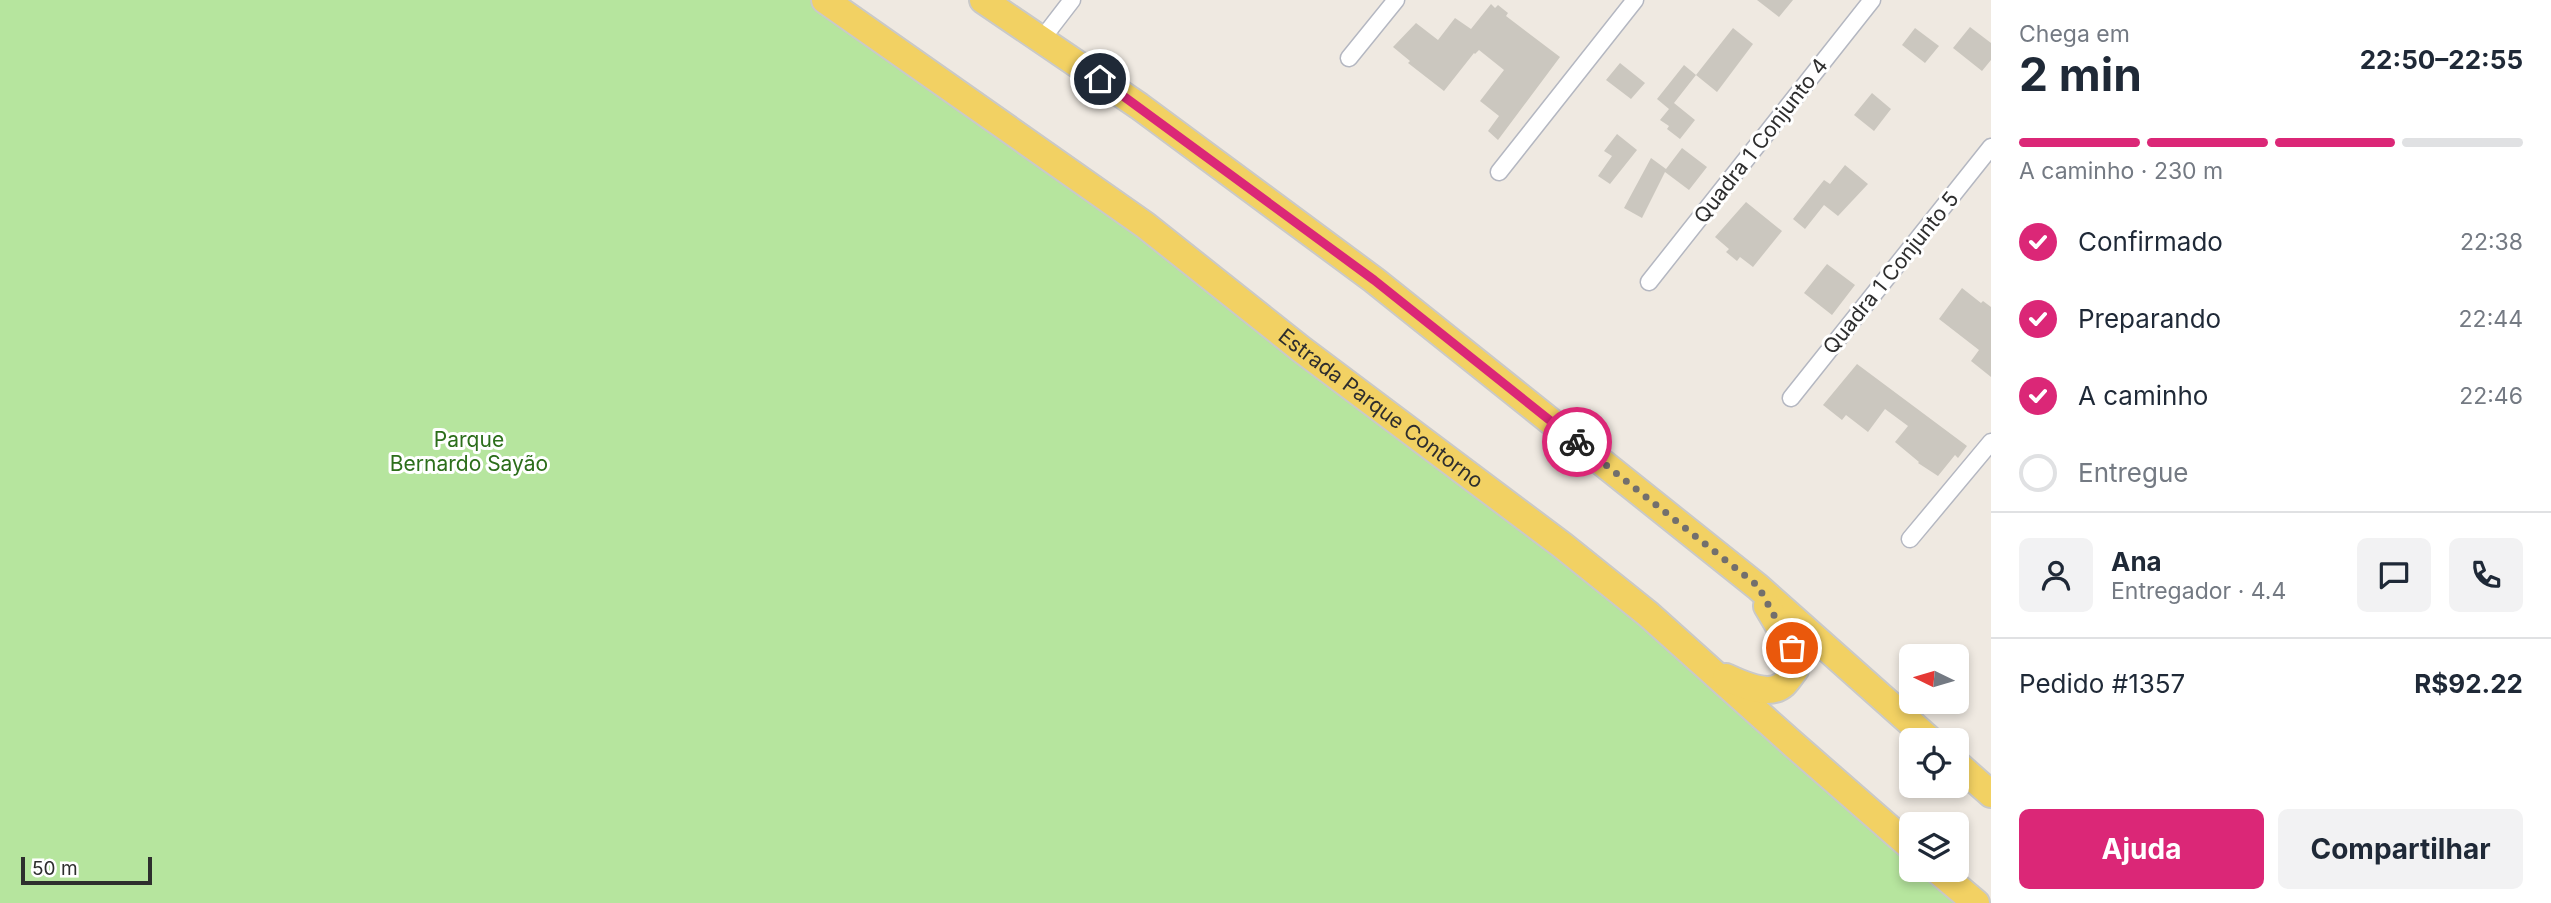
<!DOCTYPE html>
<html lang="pt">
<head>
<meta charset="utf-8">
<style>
	:root { --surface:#fff; --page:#f2f2f3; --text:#1f2937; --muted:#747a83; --line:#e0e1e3; --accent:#db2777 }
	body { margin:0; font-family:Inter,sans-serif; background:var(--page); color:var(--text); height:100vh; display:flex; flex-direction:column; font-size:26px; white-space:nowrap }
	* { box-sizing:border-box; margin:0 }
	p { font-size:23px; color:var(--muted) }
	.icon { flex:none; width:38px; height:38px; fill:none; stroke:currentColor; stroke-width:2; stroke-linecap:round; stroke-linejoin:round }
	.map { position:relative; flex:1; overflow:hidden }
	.panel { display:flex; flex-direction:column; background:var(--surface); width:560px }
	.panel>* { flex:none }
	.needle { width:46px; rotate:275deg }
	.buttons { position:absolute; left:1899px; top:644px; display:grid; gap:14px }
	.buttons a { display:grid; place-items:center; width:70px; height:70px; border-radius:10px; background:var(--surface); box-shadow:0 4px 10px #0003; font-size:35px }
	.scale { position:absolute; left:21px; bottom:18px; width:131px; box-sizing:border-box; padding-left:7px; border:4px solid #2e2e2e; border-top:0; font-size:19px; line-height:24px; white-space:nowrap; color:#2e2e2e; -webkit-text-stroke:5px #fff; paint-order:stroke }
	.pin { position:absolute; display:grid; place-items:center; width:60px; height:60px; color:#fff; margin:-30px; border:4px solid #fff; border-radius:50%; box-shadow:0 2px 7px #0007 }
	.courier { position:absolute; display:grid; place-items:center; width:70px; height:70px; margin:-35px; border:5px solid #db2777; border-radius:50%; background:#fff; color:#222; box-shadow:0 2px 9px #0007 }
	.head em { font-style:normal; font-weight:700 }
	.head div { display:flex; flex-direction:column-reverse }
	.head { display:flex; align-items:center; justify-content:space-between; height:119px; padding:0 28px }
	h1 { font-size:46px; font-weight:700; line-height:52px }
	.bar { display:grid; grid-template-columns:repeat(4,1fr); gap:10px 7px; align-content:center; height:84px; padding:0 28px }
	.bar i { height:9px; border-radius:5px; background:var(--line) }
	.bar .current { background:var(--accent) }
	.bar p { grid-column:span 4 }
	.line { display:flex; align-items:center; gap:18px; padding:0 28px; border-top:2px solid var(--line) }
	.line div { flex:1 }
	.round { display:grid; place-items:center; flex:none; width:74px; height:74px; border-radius:10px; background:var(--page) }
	ol { padding:0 28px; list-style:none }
	li { display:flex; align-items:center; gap:21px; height:77px }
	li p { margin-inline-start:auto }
	li .icon { padding:7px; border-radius:50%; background:var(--accent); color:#fff; stroke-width:4 }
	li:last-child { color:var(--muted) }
	li i { width:38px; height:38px; border:4px solid var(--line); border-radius:50% }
	.primary-button { display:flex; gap:14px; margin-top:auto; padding:14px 28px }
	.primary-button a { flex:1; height:80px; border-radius:10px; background:var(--accent); color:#fff; font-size:28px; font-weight:700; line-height:80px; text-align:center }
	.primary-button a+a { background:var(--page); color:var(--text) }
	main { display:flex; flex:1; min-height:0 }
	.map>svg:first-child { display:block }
	.green { fill:#b6e59e }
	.building { fill:#cbc7bf }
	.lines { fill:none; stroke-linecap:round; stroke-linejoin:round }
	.minor-casing { stroke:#b4b7c1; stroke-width:19 }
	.primary-casing { stroke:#c9c9c9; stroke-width:30 }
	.minor { stroke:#fff; stroke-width:16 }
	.primary { stroke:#f2d163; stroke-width:26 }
	.done { stroke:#726f6d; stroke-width:7; stroke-dasharray:0 12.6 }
	.route { stroke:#db2777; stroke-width:9 }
	.labels { text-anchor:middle; stroke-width:6; stroke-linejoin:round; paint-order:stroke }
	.street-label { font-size:21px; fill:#2e2e2e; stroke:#fff }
	.park-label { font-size:21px; fill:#2c6e1b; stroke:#fff }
</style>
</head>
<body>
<main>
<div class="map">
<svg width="1991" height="903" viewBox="0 0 1991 903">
	<rect width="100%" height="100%" fill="#efe9e1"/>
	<path class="green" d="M 0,0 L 826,0 L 995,105 L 1911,841 L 1911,870 L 1943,870 L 1980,903 L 0,903 Z"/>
	<path class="building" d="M 1757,0 L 1793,0 L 1779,17 Z
		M 1491,4 L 1495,8 L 1498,5 L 1508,13 L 1506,16 L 1560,57 L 1498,140 L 1488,131 L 1499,116 L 1480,101 L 1504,70 L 1479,50 L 1475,54 L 1474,53 L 1444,91 L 1408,63 L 1410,61 L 1393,47 L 1416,23 L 1438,40 L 1455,18 L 1471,29 Z
		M 1970,27 L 1991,43 L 1991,60 L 1982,71 L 1953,48 Z
		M 1733,28 L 1753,44 L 1717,92 L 1696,75 Z
		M 1915,28 L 1939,46 L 1925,63 L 1902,45 Z
		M 1620,63 L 1645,83 L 1631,99 L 1606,80 Z
		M 1684,65 L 1696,75 L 1674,103 L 1695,120 L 1680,139 L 1667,129 L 1669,126 L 1660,120 L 1669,109 L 1657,99 Z
		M 1872,93 L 1891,109 L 1874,131 L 1854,115 Z
		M 1617,134 L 1637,150 L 1610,184 L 1598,176 L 1612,156 L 1604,151 Z
		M 1682,148 L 1707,167 L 1689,190 L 1665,172 L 1642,218 L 1624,208 L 1651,158 L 1666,169 Z
		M 1845,165 L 1868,184 L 1838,216 L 1824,205 L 1805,229 L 1793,219 L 1824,180 L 1830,184 Z
		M 1746,202 L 1782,231 L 1753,267 L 1740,257 L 1737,261 L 1726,252 L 1729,249 L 1715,237 Z
		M 1827,264 L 1855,285 L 1832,315 L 1804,293 Z
		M 1962,288 L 1981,303 L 1983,301 L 1991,307 L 1991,377 L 1971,361 L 1979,350 L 1939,319 Z
		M 1857,364 L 1967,446 L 1958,458 L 1955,455 L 1938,476 L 1918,463 L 1919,462 L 1895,442 L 1908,426 L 1885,409 L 1868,432 L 1846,415 L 1842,420 L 1823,405 Z"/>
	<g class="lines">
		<defs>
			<path id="minor" d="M 1042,39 L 1072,0
				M 1349,58 L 1396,0
				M 1499,172 L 1635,0
				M 1649,282 L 1872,0
				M 1791,398 L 1991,147
				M 1910,539 L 1991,442"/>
			<g id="primary">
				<path id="s1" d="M 825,0 L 1145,225 L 1301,349 L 1562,545 L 1648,614 L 1793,744 L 1911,847"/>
				<path d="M 983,0 L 1139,106 L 1374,280 L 1758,587 L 1930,740"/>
				<path d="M 1726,677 C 1741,684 1769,698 1784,684 C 1788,680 1791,675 1795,670 L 1792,648 L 1767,606"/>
				<path d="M 1956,763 L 1991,794"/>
				<path d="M 1937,870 L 1976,903"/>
			</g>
		</defs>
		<use href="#minor" class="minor-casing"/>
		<use href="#primary" class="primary-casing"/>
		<use href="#minor" class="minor"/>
		<use href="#primary" class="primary"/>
	</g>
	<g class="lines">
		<path class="done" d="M 1577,442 L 1758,586 L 1792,648"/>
		<path class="route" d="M 1100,79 L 1374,280 L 1577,442"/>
	</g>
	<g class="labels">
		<g class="street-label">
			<text transform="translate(1761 141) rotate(-52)" y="7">Quadra 1 Conjunto 4</text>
			<text transform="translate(1891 273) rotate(-51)" y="7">Quadra 1 Conjunto 5</text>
			<text dy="7" stroke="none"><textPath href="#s1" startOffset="690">Estrada Parque Contorno</textPath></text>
		</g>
		<g class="park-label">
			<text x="469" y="447">Parque<tspan x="469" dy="24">Bernardo Sayão</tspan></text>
		</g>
	</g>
</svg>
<div class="buttons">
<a><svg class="needle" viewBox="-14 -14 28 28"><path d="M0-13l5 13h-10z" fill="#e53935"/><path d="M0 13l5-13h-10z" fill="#747a83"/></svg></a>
<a><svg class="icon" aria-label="locate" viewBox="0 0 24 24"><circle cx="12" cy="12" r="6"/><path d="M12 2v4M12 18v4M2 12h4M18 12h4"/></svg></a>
<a><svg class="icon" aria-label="layers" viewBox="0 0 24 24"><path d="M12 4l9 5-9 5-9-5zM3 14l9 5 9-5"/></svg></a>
</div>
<div class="scale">50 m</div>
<div class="pin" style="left:1792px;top:648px;background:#ea580c"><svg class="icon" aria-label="bag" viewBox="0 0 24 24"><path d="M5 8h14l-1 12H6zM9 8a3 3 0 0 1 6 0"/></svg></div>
<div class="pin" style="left:1100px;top:79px;background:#1f2937"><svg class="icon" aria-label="home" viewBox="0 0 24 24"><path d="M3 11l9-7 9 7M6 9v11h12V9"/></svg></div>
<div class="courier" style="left:1577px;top:442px"><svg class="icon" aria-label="bike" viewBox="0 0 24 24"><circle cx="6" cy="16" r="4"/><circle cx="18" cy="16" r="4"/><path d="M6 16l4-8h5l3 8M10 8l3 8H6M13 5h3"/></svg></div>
</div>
<section class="panel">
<div class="head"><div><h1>2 min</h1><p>Chega em</p></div><em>22:50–22:55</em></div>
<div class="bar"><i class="current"></i><i class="current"></i><i class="current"></i><i></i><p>A caminho · 230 m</p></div>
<ol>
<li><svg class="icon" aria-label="check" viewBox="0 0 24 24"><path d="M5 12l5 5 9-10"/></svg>Confirmado<p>22:38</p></li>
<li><svg class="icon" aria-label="check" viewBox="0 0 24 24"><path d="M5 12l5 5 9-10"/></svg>Preparando<p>22:44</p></li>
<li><svg class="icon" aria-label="check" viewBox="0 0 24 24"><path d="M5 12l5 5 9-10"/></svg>A caminho<p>22:46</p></li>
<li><i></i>Entregue</li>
</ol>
<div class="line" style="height:126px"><a class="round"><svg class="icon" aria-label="person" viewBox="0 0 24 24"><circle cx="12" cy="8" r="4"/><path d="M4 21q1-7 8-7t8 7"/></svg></a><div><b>Ana</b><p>Entregador · 4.4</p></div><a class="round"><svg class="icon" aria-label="chat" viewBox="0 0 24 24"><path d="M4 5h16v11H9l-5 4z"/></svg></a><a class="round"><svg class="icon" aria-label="phone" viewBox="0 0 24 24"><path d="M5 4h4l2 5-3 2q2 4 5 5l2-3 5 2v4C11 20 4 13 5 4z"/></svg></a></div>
<div class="line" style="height:91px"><div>Pedido #1357</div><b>R$92.22</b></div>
<div class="primary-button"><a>Ajuda</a><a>Compartilhar</a></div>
</section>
</main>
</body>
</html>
